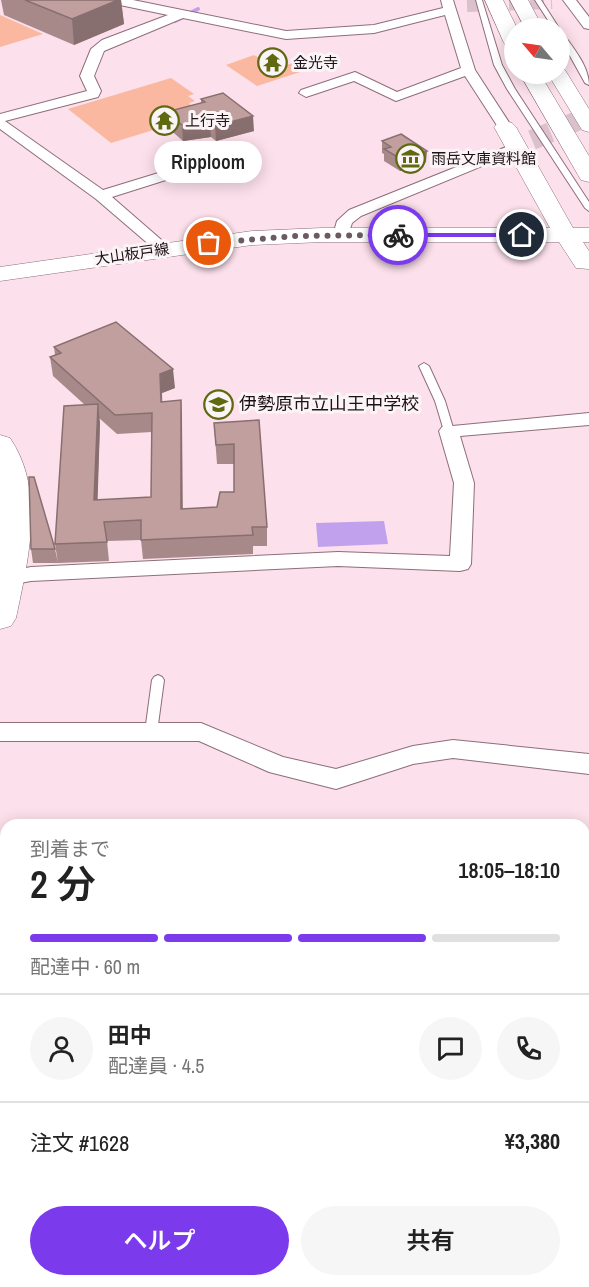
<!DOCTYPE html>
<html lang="ja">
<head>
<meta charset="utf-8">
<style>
	:root { --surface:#fff; --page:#f6f6f6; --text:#222; --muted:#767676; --line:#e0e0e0; --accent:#7c3aed }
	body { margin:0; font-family:"Archivo Narrow","Noto Sans JP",sans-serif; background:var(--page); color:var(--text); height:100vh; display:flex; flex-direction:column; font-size:22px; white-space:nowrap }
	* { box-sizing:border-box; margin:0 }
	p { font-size:20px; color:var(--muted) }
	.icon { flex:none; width:33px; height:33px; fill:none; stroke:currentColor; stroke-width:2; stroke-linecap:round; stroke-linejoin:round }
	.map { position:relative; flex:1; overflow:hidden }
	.panel { position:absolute; left:0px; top:819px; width:590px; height:468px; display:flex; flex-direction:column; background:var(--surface); border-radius:18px 18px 0 0; box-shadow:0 3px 15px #0003 }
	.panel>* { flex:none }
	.needle { width:39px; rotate:299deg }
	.tools { position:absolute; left:504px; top:18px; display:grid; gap:12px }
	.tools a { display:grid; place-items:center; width:66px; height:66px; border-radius:50%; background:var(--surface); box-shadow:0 3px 15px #0003; font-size:30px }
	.pin { position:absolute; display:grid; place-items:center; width:51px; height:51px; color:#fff; margin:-26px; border:3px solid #fff; border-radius:50%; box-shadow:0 2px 6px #0007 }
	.courier { position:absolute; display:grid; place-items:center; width:60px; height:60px; margin:-30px; border:4px solid #7c3aed; border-radius:50%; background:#fff; color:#222; box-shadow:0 2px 8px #0007 }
	.bubble { position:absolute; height:42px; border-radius:21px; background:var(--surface); box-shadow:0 3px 15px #0003; font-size:20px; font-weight:600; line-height:42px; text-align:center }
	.head em { font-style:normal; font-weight:600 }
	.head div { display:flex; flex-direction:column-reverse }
	.head { display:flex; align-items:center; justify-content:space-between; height:102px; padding:0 30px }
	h1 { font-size:39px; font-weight:600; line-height:45px }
	.bar { display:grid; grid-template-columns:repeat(4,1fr); gap:9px 6px; align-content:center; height:72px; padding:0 30px }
	.bar i { height:8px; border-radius:4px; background:var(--line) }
	.bar .active { background:var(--accent) }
	.bar p { grid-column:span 4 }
	.line { display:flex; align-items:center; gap:15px; padding:0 30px; border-top:2px solid var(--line) }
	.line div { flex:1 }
	.round { display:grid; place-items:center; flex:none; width:63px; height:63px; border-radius:32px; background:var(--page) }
	.cta { display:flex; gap:12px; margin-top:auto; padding:12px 30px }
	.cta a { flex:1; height:69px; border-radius:36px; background:var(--accent); color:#fff; font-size:24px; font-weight:600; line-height:69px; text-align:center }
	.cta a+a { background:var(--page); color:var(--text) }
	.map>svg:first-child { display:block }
	.green { fill:#f9b89f }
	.water { fill:#c1a1ee }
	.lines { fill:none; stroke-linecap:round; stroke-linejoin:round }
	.stream { stroke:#c1a1ee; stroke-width:4 }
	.street-tunnel { stroke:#dbc1cb; stroke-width:14; stroke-dasharray:14 7; stroke-linecap:butt }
	.secondary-tunnel { stroke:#dbc1cb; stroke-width:20; stroke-dasharray:20 10; stroke-linecap:butt }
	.lane-casing { stroke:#8d6e7a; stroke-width:2 }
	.street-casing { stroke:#8d6e7a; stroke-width:2 }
	.secondary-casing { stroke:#8d6e7a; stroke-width:1 }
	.highway-casing { stroke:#8d6e7a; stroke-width:1 }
	.lane { fill:#fff; fill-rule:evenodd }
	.street { fill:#fff; fill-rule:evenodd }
	.secondary { fill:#fff; fill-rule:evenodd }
	.highway { fill:#fff; fill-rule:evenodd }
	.wall { fill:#a78989; fill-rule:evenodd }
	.shaded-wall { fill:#886f6f }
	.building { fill:#c29f9f; stroke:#886f6f; stroke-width:1.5 }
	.route { fill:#7c3aed }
	.done { stroke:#6b5a61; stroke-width:6; stroke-dasharray:0 10.8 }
	.labels { text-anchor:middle; stroke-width:6; stroke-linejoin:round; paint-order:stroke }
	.far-poi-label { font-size:15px; fill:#1d1216; stroke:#fbf4f6; text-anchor:start }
	.far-street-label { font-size:15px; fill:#1d1216; stroke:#fbf4f6 }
	.poi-label { font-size:18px; fill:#1d1216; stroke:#fbf4f6; text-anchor:start }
</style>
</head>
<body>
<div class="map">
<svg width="589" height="1287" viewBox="0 0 589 1287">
	<rect width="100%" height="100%" fill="#fce0eb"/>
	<path class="green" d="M 0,15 L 43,34 L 0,47 Z
		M 254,55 L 277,68 L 312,57 L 318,59 L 293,68 L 300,72 L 257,86 L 226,65 Z
		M 171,78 L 194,94 L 188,96 L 195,101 L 189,103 L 192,106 L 185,114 L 166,120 L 163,127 L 111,143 L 68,109 Z"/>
	<path class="water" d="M 384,521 L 388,544 L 318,547 L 316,523 Z"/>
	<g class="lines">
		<path class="stream" d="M 175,21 L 198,9"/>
		<path class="street-tunnel" d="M 467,5 L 552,2"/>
		<path class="secondary-tunnel" d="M 532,140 L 589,116"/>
		<defs>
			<path id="lane" d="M 476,0 L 482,0 L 502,65 L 515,89 L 589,202 L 589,211 L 585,208 L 507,89 L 494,65 Z
				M 535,0 L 541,0 L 559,28 L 553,28 Z
				M 560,31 L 562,32 C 573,48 589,66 589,85 L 585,83 L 560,38 Z
				M 424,363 L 429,366 L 445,401 L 454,431 L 453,433 L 445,433 L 444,431 L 435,401 L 419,366 Z
				M 158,675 L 162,677 L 164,680 L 157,732 L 156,735 L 146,735 L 145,732 L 152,680 L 154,677 Z"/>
			<path id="street" d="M 109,0 L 133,0 L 286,31 L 374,25 L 443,8 L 441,0 L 453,0 L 475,70 L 512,127 L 505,131 L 500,130 L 465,76 L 396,101 L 354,81 L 306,97 L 299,93 L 301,90 L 355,72 L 397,92 L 461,68 L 445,15 L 374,33 L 286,39 L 183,18 L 104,51 L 94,76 L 101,91 L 98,97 L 5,121 L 103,190 L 178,167 L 188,167 L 191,170 L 188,173 L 112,197 L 173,250 L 171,253 L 159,253 L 96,199 L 0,129 L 0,114 L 87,91 L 80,76 L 91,49 L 102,40 L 168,15 L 115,4 Z
				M 563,0 L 576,0 L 589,17 L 589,29 L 584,28 Z
				M 516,143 L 521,144 L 523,147 L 521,150 L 361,216 L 352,223 L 347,238 L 335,238 L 333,235 L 337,221 L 349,210 Z
				M 589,413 L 589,425 L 460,436 L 474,483 L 471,564 L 468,569 L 460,571 L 338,566 L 31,581 L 9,585 L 0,581 L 1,573 L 31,567 L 338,552 L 450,556 L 454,483 L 439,431 L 442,427 Z
				M 0,723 L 201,723 L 283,757 L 336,769 L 413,746 L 453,740 L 589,754 L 589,774 L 453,758 L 413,764 L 336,789 L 269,772 L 199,741 L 0,741 Z"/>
			<path id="secondary" d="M 505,121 L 512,123 L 516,127 L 573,228 L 589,228 L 589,242 L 583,242 L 589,251 L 589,269 L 576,268 L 559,242 L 322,242 L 252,245 L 0,281 L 0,267 L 252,231 L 322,228 L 550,228 L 494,127 L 498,123 Z
				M 0,435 L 10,438 C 46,491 28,560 16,618 L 11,626 L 0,629 Z"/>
			<path id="highway" d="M 485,0 L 503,0 L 517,28 L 514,28 L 514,49 L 507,47 L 504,43 Z
				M 510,0 L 528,0 L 543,28 L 525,28 Z
				M 560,68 L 565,70 L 589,109 L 589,132 L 582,130 L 548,74 L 560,74 Z
				M 520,74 L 540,74 L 589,156 L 589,182 L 581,180 L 578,175 Z"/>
		</defs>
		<use href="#lane" class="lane-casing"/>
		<use href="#street" class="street-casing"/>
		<use href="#secondary" class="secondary-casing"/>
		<use href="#highway" class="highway-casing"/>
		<use href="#lane" class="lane"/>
		<use href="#street" class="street"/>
		<use href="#secondary" class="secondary"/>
		<use href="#highway" class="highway"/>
	</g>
	<path class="wall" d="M 1,0 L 121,0 L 124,24 L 74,45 L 4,15 Z
		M 201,99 L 254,131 L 216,141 L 211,137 L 183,141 L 167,127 L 166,112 L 201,103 Z
		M 382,141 L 426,162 L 400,171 L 384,161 L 384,154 L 382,153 Z
		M 54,347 L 175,388 L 162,393 L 162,402 L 181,400 L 182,419 L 182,509 L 217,507 L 234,492 L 234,464 L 217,464 L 214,423 L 259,420 L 267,527 L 267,546 L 253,546 L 253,554 L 143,559 L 141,540 L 107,541 L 109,561 L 58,563 L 55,544 L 85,405 L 53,376 L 50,357 L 55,355 ZM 99,418 L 117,434 L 152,432 L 151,497 L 97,500 L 100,423 Z
		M 31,549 L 55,549 L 58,563 L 33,563 Z"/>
	<path class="shaded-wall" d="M 118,0 L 121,0 L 124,24 L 74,45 L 72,19 Z
		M 253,116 L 254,131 L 216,141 L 215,126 Z
		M 210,122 L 211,137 L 183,141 L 182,125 Z
		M 427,151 L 426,162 L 400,171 L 401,159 Z
		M 173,369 L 175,388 L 162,393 L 163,421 L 160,374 Z
		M 181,400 L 182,419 L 183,529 L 181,509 Z
		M 98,404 L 100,423 L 97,519 L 94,500 Z"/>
	<path class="building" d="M 25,0 L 118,0 L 72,19 Z
		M 223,93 L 253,116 L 215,126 L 210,122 L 182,125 L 166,112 L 205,102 L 201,99 Z
		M 401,134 L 427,151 L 401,159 L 384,149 L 391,147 L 382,141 Z
		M 116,322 L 173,369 L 160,374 L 161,402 L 181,400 L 181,509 L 217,507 L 220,492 L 234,492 L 234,444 L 216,445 L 214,423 L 259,420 L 267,527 L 252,527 L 253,535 L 141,540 L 141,520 L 104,522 L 107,542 L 55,544 L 64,406 L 98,404 L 94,500 L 151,497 L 152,413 L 115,415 L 50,357 L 61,353 L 54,347 Z
		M 29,477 L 34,477 L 55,549 L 31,549 Z"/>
	<path class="route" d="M 398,233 L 522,233 L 526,235 L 522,237 L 395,237 Z"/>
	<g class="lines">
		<path class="done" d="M 209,243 L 296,236 L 398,235"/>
	</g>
	<defs>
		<symbol id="temple-ring" viewBox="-11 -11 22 22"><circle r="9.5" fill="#fbf4f6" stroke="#5f6a10" stroke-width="1.5"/><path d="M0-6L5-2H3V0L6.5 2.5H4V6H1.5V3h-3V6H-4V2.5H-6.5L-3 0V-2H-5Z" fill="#5f6a10"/></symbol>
		<symbol id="museum-ring" viewBox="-11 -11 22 22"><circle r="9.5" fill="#fbf4f6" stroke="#5f6a10" stroke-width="1.5"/><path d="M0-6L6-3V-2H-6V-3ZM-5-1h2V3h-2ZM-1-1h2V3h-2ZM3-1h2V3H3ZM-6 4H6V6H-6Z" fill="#5f6a10"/></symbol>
		<symbol id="school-ring" viewBox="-11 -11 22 22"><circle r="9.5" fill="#fbf4f6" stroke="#5f6a10" stroke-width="1.5"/><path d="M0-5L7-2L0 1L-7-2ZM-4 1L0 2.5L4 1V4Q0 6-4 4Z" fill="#5f6a10"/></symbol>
	</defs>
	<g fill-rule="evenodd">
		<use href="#temple-ring" x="256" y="46" width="33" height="33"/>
		<use href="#temple-ring" x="148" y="104" width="33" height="33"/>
		<use href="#museum-ring" x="394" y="142" width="33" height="33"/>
		<use href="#school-ring" x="202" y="388" width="33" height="33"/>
	</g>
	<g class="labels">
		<g class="far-poi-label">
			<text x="293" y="68">金光寺</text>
			<text x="185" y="126">上行寺</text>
			<text x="431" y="164">雨岳文庫資料館</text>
		</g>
		<g class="far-street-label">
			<text transform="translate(132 254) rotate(-8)" y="5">大山板戸線</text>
		</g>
		<g class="poi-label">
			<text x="239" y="410">伊勢原市立山王中学校</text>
		</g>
	</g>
</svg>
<div class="tools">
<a><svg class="needle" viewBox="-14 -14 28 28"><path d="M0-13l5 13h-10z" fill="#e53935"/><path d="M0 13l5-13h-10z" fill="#767676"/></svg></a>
</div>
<div class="pin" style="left:209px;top:243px;background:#ea580c"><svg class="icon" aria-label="bag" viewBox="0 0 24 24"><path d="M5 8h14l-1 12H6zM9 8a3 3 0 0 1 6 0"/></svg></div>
<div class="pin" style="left:522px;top:235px;background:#1f2937"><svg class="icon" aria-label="home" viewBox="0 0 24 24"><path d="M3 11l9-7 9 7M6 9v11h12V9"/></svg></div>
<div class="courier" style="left:398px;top:235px"><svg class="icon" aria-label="bike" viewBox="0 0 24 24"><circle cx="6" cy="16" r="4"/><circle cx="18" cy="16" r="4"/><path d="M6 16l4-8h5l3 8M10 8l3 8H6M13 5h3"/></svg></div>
<div class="bubble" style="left:154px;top:141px;width:108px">Ripploom</div>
<section class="panel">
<div class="head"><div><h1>2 分</h1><p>到着まで</p></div><em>18:05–18:10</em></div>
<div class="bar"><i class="active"></i><i class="active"></i><i class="active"></i><i></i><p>配達中 · 60 m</p></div>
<div class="line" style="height:108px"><a class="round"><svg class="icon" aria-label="person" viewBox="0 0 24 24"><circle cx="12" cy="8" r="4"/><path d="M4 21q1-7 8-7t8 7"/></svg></a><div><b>田中</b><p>配達員 · 4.5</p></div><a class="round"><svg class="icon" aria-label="chat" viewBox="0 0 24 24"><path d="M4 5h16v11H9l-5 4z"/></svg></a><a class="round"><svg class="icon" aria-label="phone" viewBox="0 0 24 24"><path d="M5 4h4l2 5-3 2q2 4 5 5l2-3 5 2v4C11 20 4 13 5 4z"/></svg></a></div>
<div class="line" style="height:78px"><div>注文 #1628</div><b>¥3,380</b></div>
<div class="cta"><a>ヘルプ</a><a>共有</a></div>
</section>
</div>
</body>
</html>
